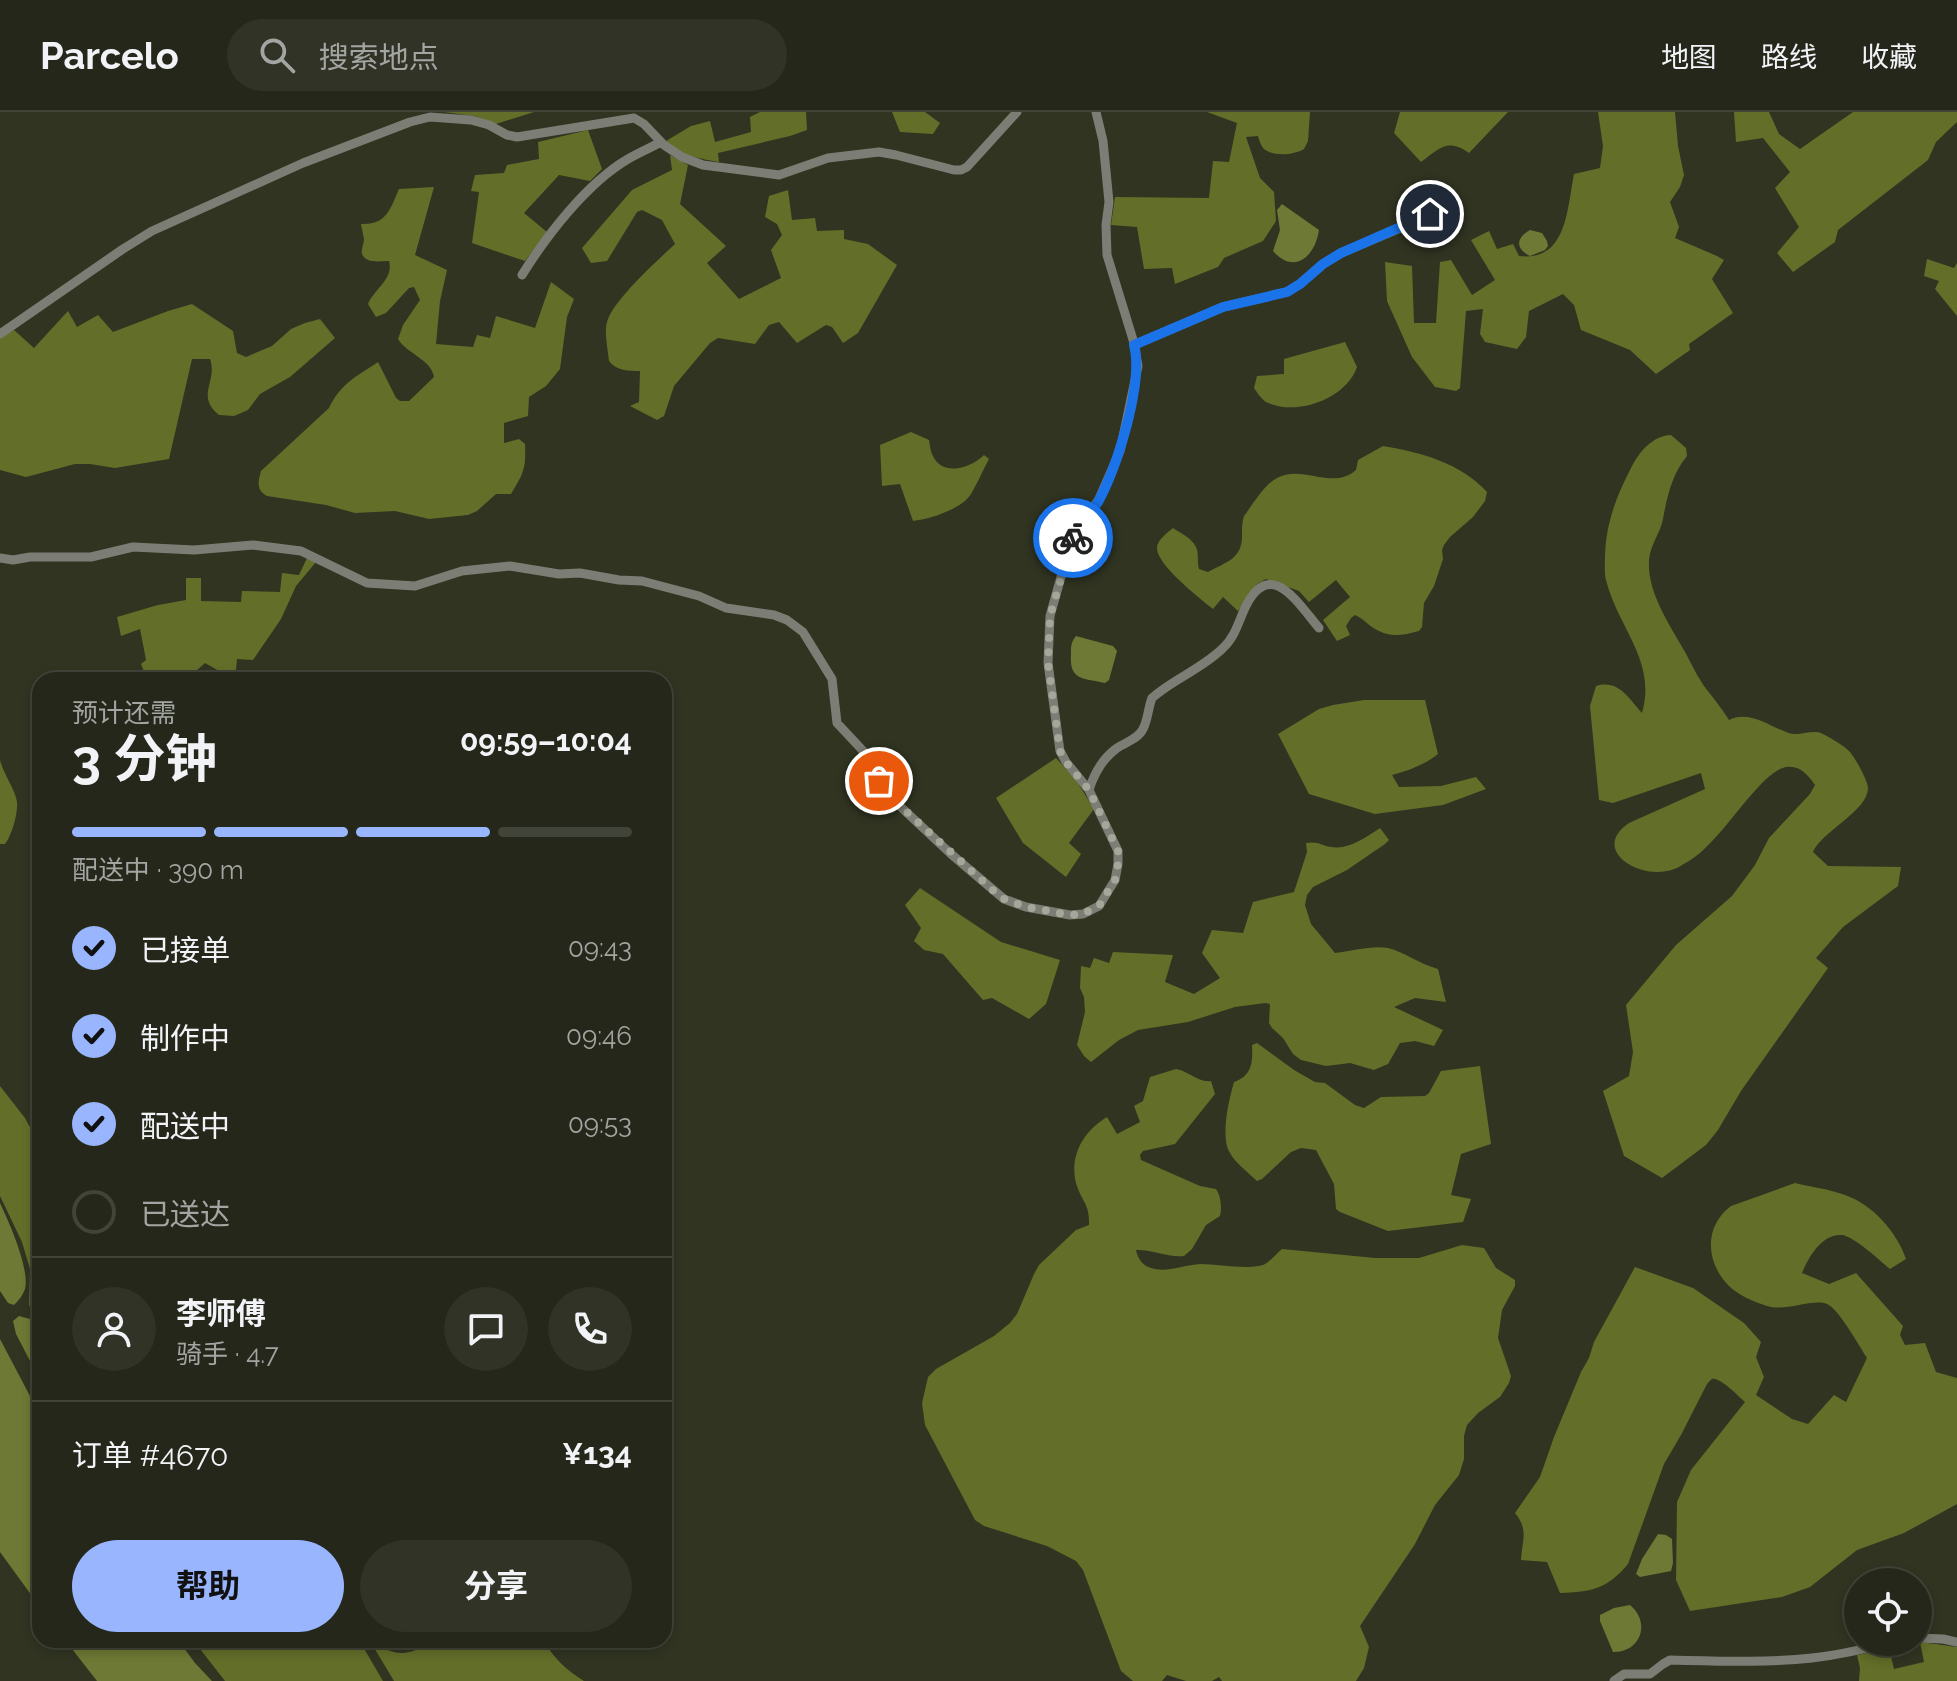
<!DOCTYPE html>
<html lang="zh">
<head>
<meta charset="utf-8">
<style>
	:root { --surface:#242719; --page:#303326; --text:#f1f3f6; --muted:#a3a5a2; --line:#414438; --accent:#99b5fd }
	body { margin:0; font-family:Raleway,"Noto Sans SC",sans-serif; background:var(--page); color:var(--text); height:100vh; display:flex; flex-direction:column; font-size:30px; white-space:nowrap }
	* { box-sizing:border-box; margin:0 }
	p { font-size:26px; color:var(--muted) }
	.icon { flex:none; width:44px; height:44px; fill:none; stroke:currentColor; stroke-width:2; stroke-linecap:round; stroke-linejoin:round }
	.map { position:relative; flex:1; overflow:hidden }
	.side { position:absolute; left:32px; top:560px; width:640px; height:976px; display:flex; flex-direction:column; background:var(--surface); border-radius:24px; box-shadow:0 4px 12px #0003,0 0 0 2px var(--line) }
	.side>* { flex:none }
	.tools { position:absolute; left:1844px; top:1456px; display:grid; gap:16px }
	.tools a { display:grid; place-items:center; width:88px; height:88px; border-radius:50%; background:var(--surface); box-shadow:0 4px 12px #0003,0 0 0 2px var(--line); font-size:40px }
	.pin { position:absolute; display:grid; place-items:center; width:68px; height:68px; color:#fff; margin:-34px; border:4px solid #fff; border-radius:50%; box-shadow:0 2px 8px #0007 }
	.courier { position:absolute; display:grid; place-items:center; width:80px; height:80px; margin:-40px; border:6px solid #1a73e8; border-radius:50%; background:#fff; color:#222; box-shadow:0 2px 10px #0007 }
	.head em { font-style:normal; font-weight:700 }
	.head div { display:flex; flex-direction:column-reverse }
	.head { display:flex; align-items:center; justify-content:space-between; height:136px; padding:0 40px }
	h1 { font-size:52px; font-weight:700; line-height:60px }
	.bar { display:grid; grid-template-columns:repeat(4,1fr); gap:12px 8px; align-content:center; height:96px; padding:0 40px }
	.bar i { height:10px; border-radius:6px; background:var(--line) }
	.bar .current { background:var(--accent) }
	.bar p { grid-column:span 4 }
	.line { display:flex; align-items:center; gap:20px; padding:0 40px; border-top:2px solid var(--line) }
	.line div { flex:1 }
	.round { display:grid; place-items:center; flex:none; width:84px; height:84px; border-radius:42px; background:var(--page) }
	ol { padding:0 40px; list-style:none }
	li { display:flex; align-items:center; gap:24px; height:88px }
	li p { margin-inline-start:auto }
	li .icon { padding:8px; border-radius:50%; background:var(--accent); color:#111; stroke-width:4 }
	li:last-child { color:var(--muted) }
	li i { width:44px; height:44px; border:4px solid var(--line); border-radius:50% }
	.action { display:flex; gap:16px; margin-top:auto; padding:16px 40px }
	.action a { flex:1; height:92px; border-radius:48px; background:var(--accent); color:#111; font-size:32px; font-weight:700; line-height:92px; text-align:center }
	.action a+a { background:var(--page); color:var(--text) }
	header { display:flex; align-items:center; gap:48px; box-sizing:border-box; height:112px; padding:0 40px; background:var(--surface); border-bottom:2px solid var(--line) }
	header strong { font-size:38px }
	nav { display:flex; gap:44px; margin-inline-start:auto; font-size:28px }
	.search { width:560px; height:72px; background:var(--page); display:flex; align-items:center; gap:20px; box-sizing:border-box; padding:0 28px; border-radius:44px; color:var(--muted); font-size:30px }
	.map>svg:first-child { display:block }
	.forest { fill:#636e29 }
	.water { fill:#6d7934 }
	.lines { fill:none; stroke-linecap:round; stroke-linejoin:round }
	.street { stroke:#7c7e75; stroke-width:9 }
	.done { stroke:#a4a799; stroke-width:8; stroke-dasharray:0 14.4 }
	.route { stroke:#1a73e8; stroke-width:10 }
</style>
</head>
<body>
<header>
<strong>Parcelo</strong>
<div class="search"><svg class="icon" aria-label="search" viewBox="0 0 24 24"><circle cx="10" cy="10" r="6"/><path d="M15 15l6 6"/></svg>搜索地点</div>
<nav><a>地图</a><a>路线</a><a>收藏</a></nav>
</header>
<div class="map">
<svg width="1957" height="1569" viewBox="0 0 1957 1569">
	<rect width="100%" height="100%" fill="#303421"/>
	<path class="forest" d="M 444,0 L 534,0 L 496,12 L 474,4 Z
		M 760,0 L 806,0 L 807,18 L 790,24 L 718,41 L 719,50 C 701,47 678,43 666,29 L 691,14 L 710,9 L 715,30 L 751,20 L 750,5 Z
		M 842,0 L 925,0 L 940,11 L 933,22 L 900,20 L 892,0 Z
		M 1207,0 L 1310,0 L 1308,29 L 1304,37 C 1294,43 1274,45 1264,37 C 1261,34 1259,28 1258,24 L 1246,25 L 1260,66 L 1274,80 L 1276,109 L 1263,129 L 1224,146 L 1218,155 L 1175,172 L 1172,156 L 1144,157 L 1137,115 L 1111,113 L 1115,85 L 1209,86 L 1213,49 L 1229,50 L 1237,11 Z
		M 1400,0 L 1508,0 L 1469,41 C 1448,26 1440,36 1421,50 L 1394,21 Z
		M 1598,0 L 1675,0 L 1678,34 L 1684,63 L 1680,75 L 1670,90 L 1679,115 L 1675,126 L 1717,144 L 1724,148 L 1712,167 L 1733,201 L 1689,232 L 1690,238 L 1656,262 L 1630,238 L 1581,218 L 1574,193 L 1563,182 L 1529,199 L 1526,225 L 1517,237 L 1485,230 L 1480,222 L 1483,197 L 1466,199 L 1460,276 L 1456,279 L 1435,275 L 1412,245 L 1387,189 L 1385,150 L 1412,154 L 1414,211 L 1436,211 L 1440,150 L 1451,148 L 1472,183 L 1495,168 L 1471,128 L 1489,119 L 1497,137 L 1513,132 L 1519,144 C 1567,150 1567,97 1574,62 L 1600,56 L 1603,34 Z
		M 1734,0 L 1769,0 L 1779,22 L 1800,37 L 1853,0 L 1957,0 L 1957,10 L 1936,30 L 1928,48 L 1838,118 L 1835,130 L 1793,160 L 1777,141 L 1799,115 L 1775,76 L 1790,60 L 1763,26 L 1736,30 Z
		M 588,18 L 602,57 L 590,69 L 559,63 L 524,101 L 547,120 L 525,149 L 472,131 L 479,80 L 471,79 L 475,63 L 504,61 L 507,53 L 539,47 L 538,30 Z
		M 670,43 L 688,53 L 680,92 L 726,134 L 707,151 L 739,187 L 781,166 L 771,138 L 782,123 L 777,112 L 765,105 L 769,84 L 788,78 L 792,108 L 815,106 L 817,119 L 844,118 L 844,127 L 868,132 L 897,153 L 858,221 L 843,231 L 832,215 L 826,213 L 797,231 L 779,210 L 769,213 L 755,232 L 718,226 L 710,231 L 674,274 L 664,304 L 657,308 L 630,294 L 639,290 L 640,259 C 629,259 616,259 609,249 C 608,238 604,221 607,210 C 613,188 658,148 675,132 L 662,108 L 642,98 L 637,100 L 607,149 L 591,151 L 582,136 L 632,78 L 672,58 Z
		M 434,75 L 415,143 L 447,158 L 440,189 L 436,232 L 473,235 L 477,223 L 490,226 L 496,204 L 535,216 L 551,170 L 574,187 L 567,205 L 560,257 L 546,274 L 529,285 L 528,304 L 504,311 L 504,331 L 519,327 L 525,332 C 526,356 524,361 511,382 L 496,382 L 477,399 L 468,403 L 429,407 L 395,399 L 355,401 L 326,393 L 267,384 C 256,378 258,370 261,359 L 329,296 C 341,271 356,265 378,250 L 396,286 L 400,289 L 409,289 L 434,265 C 431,247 407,242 398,227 L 403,213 L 420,188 L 414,175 L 409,176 L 386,201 L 376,205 L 368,192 C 375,176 394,167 389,149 C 380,149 366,152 362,142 C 361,138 364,131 364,127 C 363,122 362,117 361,112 C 387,113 390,97 399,77 Z
		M 1927,147 L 1954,156 L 1957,151 L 1957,204 L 1935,177 L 1939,169 L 1924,164 Z
		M 192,192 L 233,219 L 237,241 L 246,245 L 272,234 L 291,217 L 305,211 L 320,207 L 335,226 L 290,265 L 260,282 L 248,298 L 234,304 L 219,303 C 195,283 218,270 210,247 L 192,247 L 169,347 L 115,356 L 90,352 L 75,352 L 26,365 L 0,358 L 0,226 L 14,218 L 34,236 L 68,199 L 77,215 L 98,203 L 113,220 L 168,199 Z
		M 1345,230 L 1357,255 C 1346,287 1296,305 1266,290 C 1261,287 1257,280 1254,276 L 1257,264 L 1284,262 L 1284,247 Z
		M 911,320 L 929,328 C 930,333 930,337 932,342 C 941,365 970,357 984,343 L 989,347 C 983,358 977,372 971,382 C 962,397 930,407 913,409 L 900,372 L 882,374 L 880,333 Z
		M 1671,323 L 1686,336 L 1687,344 C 1672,362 1667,385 1663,407 C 1660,422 1650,433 1649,448 C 1647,481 1670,513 1685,540 C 1692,553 1698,566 1707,578 C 1715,588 1722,597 1729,608 C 1748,598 1768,613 1786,620 C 1797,625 1806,619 1817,620 C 1822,620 1844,634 1848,638 C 1854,643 1868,669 1868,676 C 1868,699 1821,720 1813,740 L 1828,754 L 1901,755 L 1898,774 L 1843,815 L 1816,846 L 1828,856 L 1741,979 L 1718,1018 L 1706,1033 L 1662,1066 L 1624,1044 L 1603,979 L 1629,964 L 1633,940 L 1626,893 L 1676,833 L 1732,784 L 1755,753 L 1769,726 L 1810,682 L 1815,673 C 1808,663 1800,653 1786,655 C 1759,660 1721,731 1689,749 C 1682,753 1675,758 1667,759 C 1636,766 1591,737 1629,711 L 1705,677 L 1701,661 L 1613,691 L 1599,688 L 1590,594 L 1596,574 C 1619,567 1629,587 1642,601 C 1657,549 1618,516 1606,468 C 1604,460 1605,452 1605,444 C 1606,411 1616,385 1631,356 C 1639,340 1652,324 1671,323 Z
		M 1383,334 C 1420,340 1461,351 1487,380 L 1485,389 L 1473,405 L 1450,425 L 1444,433 L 1442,438 L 1443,447 L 1434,474 L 1424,491 L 1422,515 L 1419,519 C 1401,524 1388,526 1372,515 C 1365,510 1362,506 1355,503 L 1351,506 L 1346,514 L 1350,523 L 1337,529 L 1323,508 L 1350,485 L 1336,468 L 1309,490 L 1299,479 L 1266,467 L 1257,472 L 1238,499 L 1223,485 L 1213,497 C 1200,487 1156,452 1157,436 C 1157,428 1167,421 1173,416 C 1180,421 1192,426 1196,435 C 1199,441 1197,450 1199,457 L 1208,460 C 1226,450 1242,447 1242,424 C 1242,416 1242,411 1244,404 C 1253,392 1264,373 1277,366 C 1303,352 1332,379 1356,358 L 1358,348 Z
		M 307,446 L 316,450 L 296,474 L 281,507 L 253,548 L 237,547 L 235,568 L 205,551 L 186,568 L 135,568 L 145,562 L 141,552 L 146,548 L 140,517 L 121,524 L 117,505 L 158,493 L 186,488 L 186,466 L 201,466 L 201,489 L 241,490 L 242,479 L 280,480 L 282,461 L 299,463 Z
		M 1364,588 L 1425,588 L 1438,642 C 1426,652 1408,659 1392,663 L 1399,675 L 1441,674 L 1476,665 L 1486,677 L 1443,693 L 1375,702 L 1309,682 L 1278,622 L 1319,597 L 1333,593 Z
		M 1056,646 L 1076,668 L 1094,697 L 1069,731 L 1081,742 L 1066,765 L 1023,731 L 996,686 Z
		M 0,648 C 3,661 16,679 17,690 C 18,702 12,723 5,732 L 0,732 Z
		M 1380,716 L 1389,728 L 1385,732 L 1347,758 L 1313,775 L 1307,783 L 1305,793 L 1311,812 L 1335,841 C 1352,839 1372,833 1388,836 C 1404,840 1420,852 1438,857 L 1446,890 L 1415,886 L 1394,895 L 1443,918 L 1434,934 L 1415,929 L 1400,931 L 1388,952 L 1374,958 L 1350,951 L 1326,954 L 1301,948 L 1293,942 L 1283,926 L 1272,916 L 1269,911 L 1270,892 L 1265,891 L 1235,895 L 1188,910 L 1138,918 L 1119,928 L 1091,950 L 1084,944 L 1077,933 L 1085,900 L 1084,885 L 1080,876 L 1081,854 L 1090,856 L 1094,846 L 1109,851 L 1113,840 L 1173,843 L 1165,870 L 1194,882 L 1220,866 L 1202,841 L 1212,818 L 1243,821 L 1253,790 L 1294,780 L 1307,740 L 1306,731 C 1319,729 1320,733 1331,735 C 1349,738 1366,725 1380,716 Z
		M 920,776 L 1001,830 L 1060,848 L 1046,892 L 1029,907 L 992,886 L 983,888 L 943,842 L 924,838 L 914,829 L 921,816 L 905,793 Z
		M 1257,931 L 1294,958 L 1315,970 L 1325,971 L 1355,993 L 1364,996 L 1381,985 L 1425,984 L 1429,981 L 1441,959 L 1480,954 L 1491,1032 L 1461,1042 L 1451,1083 L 1471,1087 L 1463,1110 L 1388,1119 L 1340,1100 L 1336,1097 L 1334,1072 L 1316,1038 L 1301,1036 L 1291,1040 L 1262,1067 L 1257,1069 C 1248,1060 1236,1052 1230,1041 C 1220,1025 1229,987 1234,970 C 1252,964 1253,950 1252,933 Z
		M 1176,957 C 1189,959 1198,971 1211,969 L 1215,982 L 1175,1032 L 1143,1039 L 1140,1043 L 1141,1048 L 1200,1074 L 1216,1077 C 1221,1084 1222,1096 1220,1104 L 1206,1113 L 1192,1137 L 1184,1144 C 1168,1146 1152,1137 1136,1138 C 1138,1147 1142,1153 1151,1156 C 1167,1161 1184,1153 1200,1152 C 1220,1152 1243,1158 1263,1153 C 1269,1151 1276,1142 1282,1137 L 1375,1146 L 1419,1146 L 1462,1133 L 1484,1136 L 1496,1156 L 1515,1168 L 1515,1174 L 1502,1198 L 1498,1226 L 1511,1264 L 1509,1271 L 1500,1285 L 1478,1301 L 1467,1313 L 1464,1324 L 1464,1347 L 1459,1363 L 1435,1393 L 1415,1432 L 1360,1514 L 1369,1535 L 1364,1556 L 1356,1569 L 1222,1569 L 1219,1565 L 1212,1569 L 1186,1569 L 1167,1563 L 1162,1569 L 1133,1569 L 1121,1559 L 1083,1458 L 1076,1449 L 1047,1434 L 984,1414 L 975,1408 L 925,1313 L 922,1291 L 928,1265 L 936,1257 L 994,1224 L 1010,1211 L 1017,1202 L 1034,1162 L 1039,1153 L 1076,1118 L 1089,1113 C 1090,1091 1081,1089 1076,1071 C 1069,1043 1084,1019 1107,1005 L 1117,1022 L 1140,1010 L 1134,994 L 1143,989 L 1150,965 Z
		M 0,974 L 25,1006 L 40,1034 L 40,1213 L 29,1193 L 30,1157 L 22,1130 L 0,1084 Z
		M 1795,1071 C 1811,1075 1829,1077 1845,1083 C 1872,1092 1897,1120 1906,1147 L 1890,1157 C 1879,1148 1855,1125 1842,1123 C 1822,1121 1808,1146 1802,1161 L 1829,1172 L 1856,1161 L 1903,1214 L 1900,1223 L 1905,1233 L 1925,1231 L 1936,1260 L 1957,1266 L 1957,1392 L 1904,1421 L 1857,1438 L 1810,1475 L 1782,1485 L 1690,1499 L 1676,1468 L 1677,1390 L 1691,1358 L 1745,1290 C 1738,1284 1720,1265 1712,1267 C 1710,1268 1709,1270 1707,1272 L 1681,1323 L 1664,1352 L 1628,1452 C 1607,1477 1592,1480 1560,1481 L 1547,1450 L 1521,1448 C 1522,1429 1529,1418 1515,1401 L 1540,1365 L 1554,1325 L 1581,1260 L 1589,1246 L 1594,1230 L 1635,1155 L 1693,1176 L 1744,1211 L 1761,1230 L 1756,1245 L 1764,1265 L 1756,1283 L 1792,1307 L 1808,1312 L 1834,1283 L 1846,1290 L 1867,1246 C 1860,1235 1838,1196 1827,1192 C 1812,1186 1787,1200 1767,1194 C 1754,1190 1738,1183 1729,1174 C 1705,1150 1704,1114 1731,1094 Z
		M 193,1528 L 359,1528 L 383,1569 L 225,1569 Z
		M 436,1528 L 543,1528 C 554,1546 566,1558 584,1569 L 394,1569 L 370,1529 C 398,1546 408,1544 436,1528 Z
		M 1920,1530 L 1957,1535 L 1957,1569 L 1859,1569 L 1860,1556 L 1857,1543 L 1889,1536 L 1894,1557 L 1924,1550 Z"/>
	<path class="water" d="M 1282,92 L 1319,118 C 1315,145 1294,163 1273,139 L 1280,118 L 1277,98 Z
		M 1530,118 L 1542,121 L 1547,129 L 1548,134 L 1545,138 L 1530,144 C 1515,137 1516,125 1530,118 Z
		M 1076,524 L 1113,534 L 1117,539 L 1109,568 L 1105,571 C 1083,566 1069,569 1071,542 C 1071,534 1071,530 1076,524 Z
		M 0,1091 C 9,1110 30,1157 25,1177 C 23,1183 19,1188 14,1193 L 8,1191 L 0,1179 Z
		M 19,1204 L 30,1207 L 40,1217 L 40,1268 L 16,1222 L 13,1209 Z
		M 0,1227 L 40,1303 L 40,1495 L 0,1440 Z
		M 1658,1422 L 1666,1423 L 1672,1427 L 1673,1451 L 1671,1459 L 1640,1465 L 1636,1462 L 1642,1447 Z
		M 1630,1493 C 1651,1510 1641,1541 1613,1540 L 1600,1509 L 1600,1503 L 1614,1496 Z
		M 65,1528 L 178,1528 L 195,1551 L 212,1569 L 97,1569 Z"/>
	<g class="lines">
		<path class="street" d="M 522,163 C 547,123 587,71 628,47 C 638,41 650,36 661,30
			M 0,222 L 123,137 L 152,119 L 303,51 L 410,10 L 430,5 L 471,8 L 489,13 L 507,23 L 517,25 L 634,6 L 644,12 L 664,33 L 682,45 L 703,53 L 779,63 L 828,46 L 879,40 L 896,43 L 954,58 L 961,58 L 967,55 L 1017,0
			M 1134,233 L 1223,195 L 1287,180 L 1300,172 L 1323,152 L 1341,141 L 1412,111 L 1448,93
			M 0,446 L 13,448 L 30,445 L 91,445 L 133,435 L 194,438 L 253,433 L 301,439 L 367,471 L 415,474 L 462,459 L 510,454 L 559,462 L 580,461 L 619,468 L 642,469 L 699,484 L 726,496 L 774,503 L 787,508 L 803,520 L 832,567 L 837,611 L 866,642 L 879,669 L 888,683 L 951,742 L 1004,787 L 1026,795 L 1070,803 L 1083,802 L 1099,794 L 1115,768 L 1118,752 L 1118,739 L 1089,678 L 1066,650 L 1060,639 L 1048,551 L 1050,504 L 1070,433 L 1079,415 L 1099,387 L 1120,339 L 1138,254 L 1134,231 L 1107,143 L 1106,113 L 1109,90 L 1103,29 L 1096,0
			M 1089,678 C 1094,662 1103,646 1117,636 C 1126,630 1138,627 1143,617 C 1148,608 1148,596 1152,586 C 1173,567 1202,557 1223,536 C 1234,526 1238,512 1244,498 C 1269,443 1297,490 1319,516
			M 1918,1526 L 1943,1527 L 1957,1530
			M 1614,1569 L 1624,1562 L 1650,1562 L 1663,1552 L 1670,1548 C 1717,1549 1765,1551 1812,1546 C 1839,1543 1865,1537 1891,1530"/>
	</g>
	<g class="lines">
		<path class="done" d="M 879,669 L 888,683 L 996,781 L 1004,787 L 1026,795 L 1070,803 L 1083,802 L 1099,794 L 1115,768 L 1118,752 L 1118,739 L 1089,678 L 1066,650 L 1060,639 L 1048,551 L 1050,504 L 1073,426"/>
		<path class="route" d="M 1073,426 C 1080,413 1090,403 1098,390 C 1117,355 1144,271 1134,233 L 1223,195 L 1287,180 L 1300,172 L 1323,152 L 1341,141 L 1430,102"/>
	</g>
</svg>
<div class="tools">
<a><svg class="icon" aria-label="locate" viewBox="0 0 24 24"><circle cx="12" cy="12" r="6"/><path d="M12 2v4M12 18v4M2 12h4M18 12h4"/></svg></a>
</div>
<div class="pin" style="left:879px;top:669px;background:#ea580c"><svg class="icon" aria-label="bag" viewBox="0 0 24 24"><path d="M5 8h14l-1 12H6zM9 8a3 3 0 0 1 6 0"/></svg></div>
<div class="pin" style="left:1430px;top:102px;background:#1f2937"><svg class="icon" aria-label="home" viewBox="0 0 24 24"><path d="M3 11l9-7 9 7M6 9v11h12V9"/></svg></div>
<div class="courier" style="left:1073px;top:426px"><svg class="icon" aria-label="bike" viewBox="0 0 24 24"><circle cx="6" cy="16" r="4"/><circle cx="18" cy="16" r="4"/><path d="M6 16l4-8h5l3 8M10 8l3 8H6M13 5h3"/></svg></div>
<section class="side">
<div class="head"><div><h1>3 分钟</h1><p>预计还需</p></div><em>09:59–10:04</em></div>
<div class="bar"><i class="current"></i><i class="current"></i><i class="current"></i><i></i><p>配送中 · 390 m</p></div>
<ol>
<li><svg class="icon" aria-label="check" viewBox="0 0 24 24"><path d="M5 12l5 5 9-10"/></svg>已接单<p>09:43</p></li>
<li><svg class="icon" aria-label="check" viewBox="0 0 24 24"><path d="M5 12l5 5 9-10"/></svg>制作中<p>09:46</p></li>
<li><svg class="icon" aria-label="check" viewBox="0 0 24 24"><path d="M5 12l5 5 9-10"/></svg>配送中<p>09:53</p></li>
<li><i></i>已送达</li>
</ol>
<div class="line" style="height:144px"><a class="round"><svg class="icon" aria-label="person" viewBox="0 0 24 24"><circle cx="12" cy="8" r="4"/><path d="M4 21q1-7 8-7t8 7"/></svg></a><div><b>李师傅</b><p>骑手 · 4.7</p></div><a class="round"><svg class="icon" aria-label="chat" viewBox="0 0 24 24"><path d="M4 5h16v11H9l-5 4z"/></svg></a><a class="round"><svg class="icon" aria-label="phone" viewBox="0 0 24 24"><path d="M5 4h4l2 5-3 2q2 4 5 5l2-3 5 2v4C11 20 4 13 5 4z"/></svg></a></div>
<div class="line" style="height:104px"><div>订单 #4670</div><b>¥134</b></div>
<div class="action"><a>帮助</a><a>分享</a></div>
</section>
</div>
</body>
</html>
